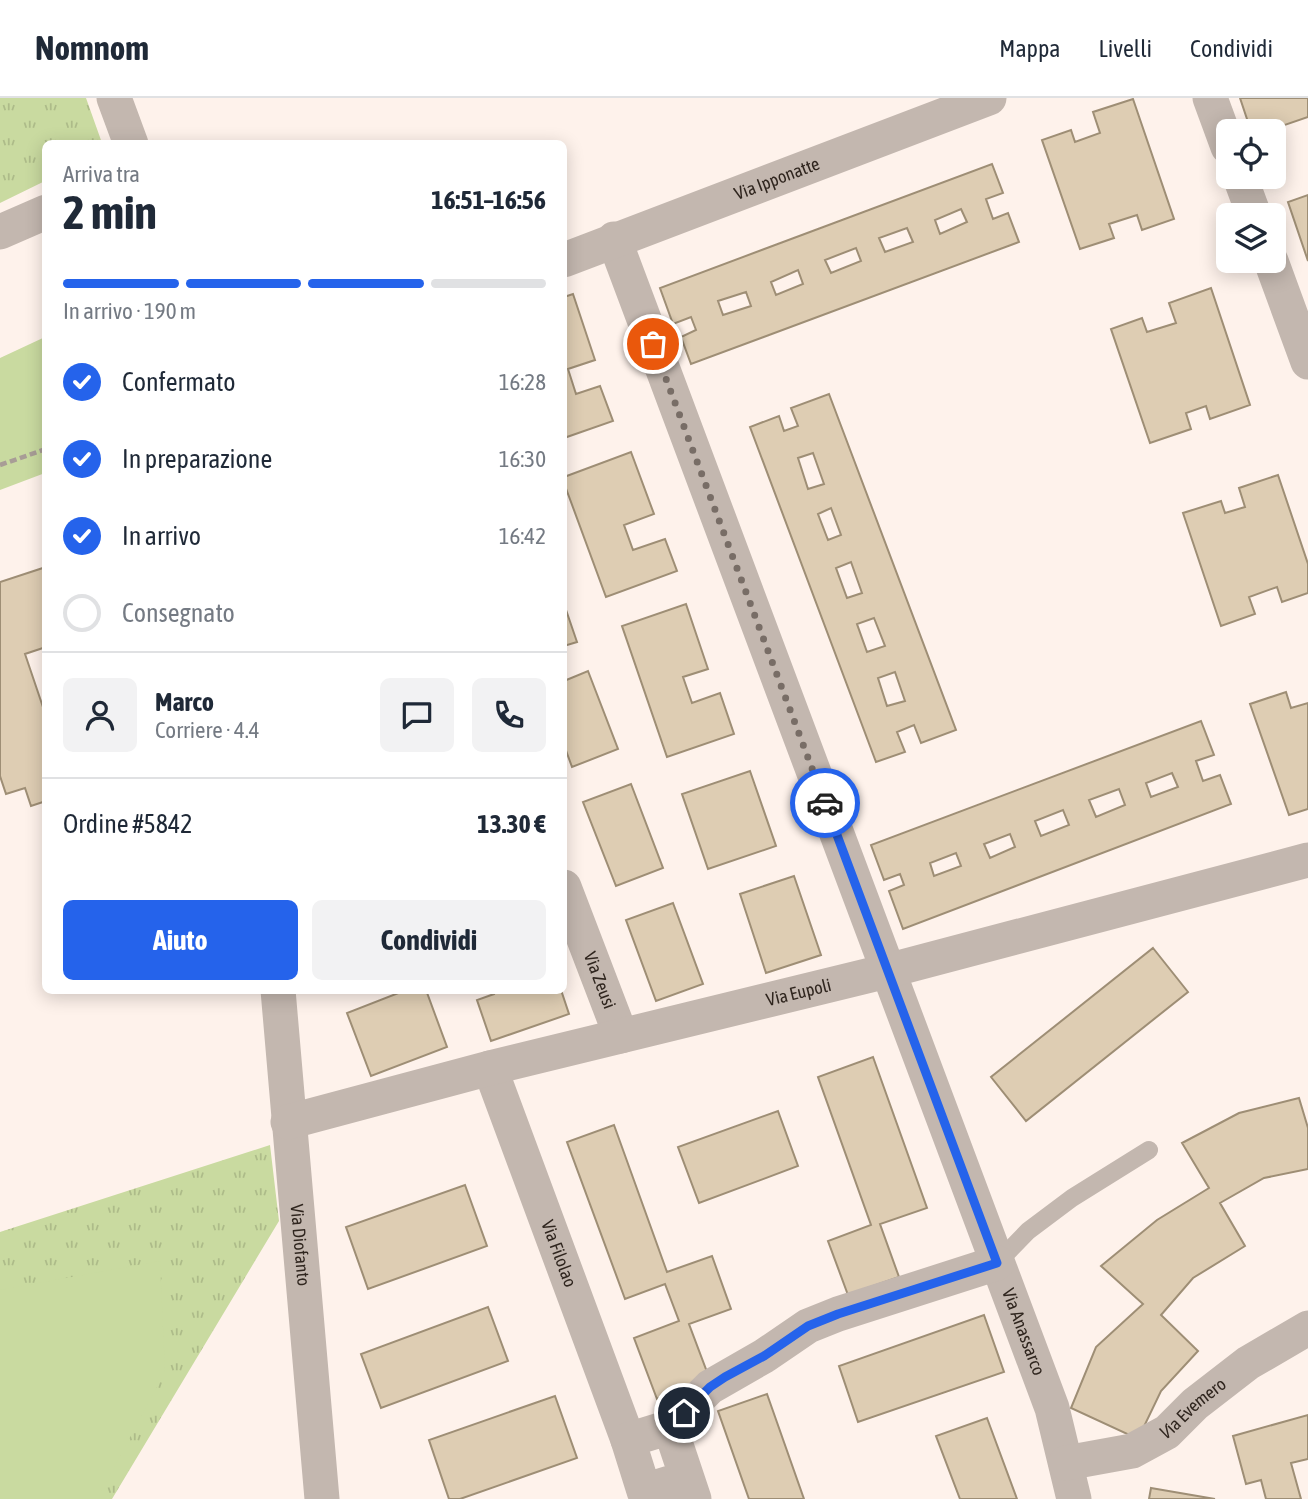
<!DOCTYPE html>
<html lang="it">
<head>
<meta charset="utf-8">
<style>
	:root { --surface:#fff; --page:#f2f2f3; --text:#1f2937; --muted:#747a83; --line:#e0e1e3; --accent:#2563eb }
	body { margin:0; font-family:"Asap Condensed",sans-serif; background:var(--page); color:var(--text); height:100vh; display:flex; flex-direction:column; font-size:26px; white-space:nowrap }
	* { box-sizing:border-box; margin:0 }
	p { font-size:23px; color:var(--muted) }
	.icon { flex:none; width:38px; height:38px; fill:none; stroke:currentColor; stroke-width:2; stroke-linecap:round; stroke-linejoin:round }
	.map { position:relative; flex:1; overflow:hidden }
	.details { position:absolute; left:42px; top:42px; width:525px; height:854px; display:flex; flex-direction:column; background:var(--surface); border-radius:10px; box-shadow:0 4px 18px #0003 }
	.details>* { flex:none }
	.controls { position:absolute; left:1216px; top:21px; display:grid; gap:14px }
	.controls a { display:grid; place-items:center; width:70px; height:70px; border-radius:10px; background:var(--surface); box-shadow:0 4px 18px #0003; font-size:35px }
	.pin { position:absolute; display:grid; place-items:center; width:60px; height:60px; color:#fff; margin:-30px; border:4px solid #fff; border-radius:50%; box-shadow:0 2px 7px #0007 }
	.courier { position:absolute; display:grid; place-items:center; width:70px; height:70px; margin:-35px; border:5px solid #2563eb; border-radius:50%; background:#fff; color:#222; box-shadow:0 2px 9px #0007 }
	.summary em { font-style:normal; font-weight:700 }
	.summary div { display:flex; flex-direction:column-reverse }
	.summary { display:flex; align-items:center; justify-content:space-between; height:119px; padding:0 21px }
	h1 { font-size:46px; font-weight:700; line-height:52px }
	.bar { display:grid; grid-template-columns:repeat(4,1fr); gap:10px 7px; align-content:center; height:84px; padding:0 21px }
	.bar i { height:9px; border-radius:5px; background:var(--line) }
	.bar .active { background:var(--accent) }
	.bar p { grid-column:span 4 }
	.line { display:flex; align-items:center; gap:18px; padding:0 21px; border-top:2px solid var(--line) }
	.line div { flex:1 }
	.round { display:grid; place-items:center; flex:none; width:74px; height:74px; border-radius:10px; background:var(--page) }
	ol { padding:0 21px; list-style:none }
	li { display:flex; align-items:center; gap:21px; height:77px }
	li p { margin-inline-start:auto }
	li .icon { padding:7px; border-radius:50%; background:var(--accent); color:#fff; stroke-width:4 }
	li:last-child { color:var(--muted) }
	li i { width:38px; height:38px; border:4px solid var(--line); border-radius:50% }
	.cta { display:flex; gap:14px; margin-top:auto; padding:14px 21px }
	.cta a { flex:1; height:80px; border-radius:10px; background:var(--accent); color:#fff; font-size:28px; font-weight:700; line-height:80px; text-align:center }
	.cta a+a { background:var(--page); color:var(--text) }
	header { display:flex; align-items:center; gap:42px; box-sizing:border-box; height:98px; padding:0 35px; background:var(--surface); border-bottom:2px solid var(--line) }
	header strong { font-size:33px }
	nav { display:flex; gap:38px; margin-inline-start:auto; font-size:24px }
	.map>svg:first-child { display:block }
	.grass { fill:url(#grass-tufts) }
	.park { fill:#c9daa0 }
	.building { fill:#decdb3; stroke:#9e8e75; stroke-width:2; fill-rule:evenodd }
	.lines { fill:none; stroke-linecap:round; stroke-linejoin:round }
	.path { stroke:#a89d96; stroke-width:4.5; stroke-dasharray:7 3.5; stroke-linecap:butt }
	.service { stroke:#c3b7af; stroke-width:18 }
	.minor { stroke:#c3b7af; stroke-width:35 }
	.done { stroke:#786d66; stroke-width:7; stroke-dasharray:0 12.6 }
	.route { stroke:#2563eb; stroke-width:9 }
	.labels { text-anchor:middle; stroke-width:5; stroke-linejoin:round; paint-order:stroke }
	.street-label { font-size:18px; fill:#30261f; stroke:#fef2eb }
</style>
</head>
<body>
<header>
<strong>Nomnom</strong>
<nav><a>Mappa</a><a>Livelli</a><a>Condividi</a></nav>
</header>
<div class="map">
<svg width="1308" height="1401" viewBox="0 0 1308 1401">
	<defs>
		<pattern id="grass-tufts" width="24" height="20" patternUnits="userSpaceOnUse" patternTransform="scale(1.75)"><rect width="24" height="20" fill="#c9daa0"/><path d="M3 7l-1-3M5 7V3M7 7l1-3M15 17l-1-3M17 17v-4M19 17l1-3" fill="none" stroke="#adbb89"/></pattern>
	</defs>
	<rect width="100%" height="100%" fill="#fef2eb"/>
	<path class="grass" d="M 0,0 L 86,0 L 102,45 L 46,46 L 45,83 L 0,105 Z
		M 270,1047 L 279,1123 L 112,1401 L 0,1401 L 0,1134 Z"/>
	<path class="park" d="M 45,239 L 45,375 L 0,392 L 0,260 Z
		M 160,1163 L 165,1274 L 97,1401 L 0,1401 L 0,1192 Z"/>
	<path class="building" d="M 1240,0 L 1308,0 L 1308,19 L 1267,33 L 1251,33 Z
		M 1133,1 L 1174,121 L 1142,132 L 1137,117 L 1109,126 L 1114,140 L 1080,151 L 1042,42 L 1071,32 L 1075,44 L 1100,35 L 1093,14 Z
		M 992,66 L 1003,95 L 986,101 L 993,121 L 1008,115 L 1019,144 L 691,266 L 681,239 L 696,232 L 691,219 L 673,226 L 660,190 ZM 961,111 L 967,124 L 940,136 L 935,122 ZM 907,130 L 913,144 L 885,154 L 879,140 ZM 856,150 L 861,163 L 831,175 L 825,162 ZM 798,172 L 803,186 L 776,197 L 771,184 ZM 746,194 L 751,208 L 723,217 L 718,203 Z
		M 1308,97 L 1308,163 L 1288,104 Z
		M 1211,190 L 1250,307 L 1210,321 L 1206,308 L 1186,315 L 1191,331 L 1150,345 L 1111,231 L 1142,220 L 1147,234 L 1176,225 L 1169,205 Z
		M 573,196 L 595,262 L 568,271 L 576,296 L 600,288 L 613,323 L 564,340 L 564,199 Z
		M 829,296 L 956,632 L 921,645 L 914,627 L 897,634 L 905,654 L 876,664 L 750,329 L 779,318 L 784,333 L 798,328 L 791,310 ZM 813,355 L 824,386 L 808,391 L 798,360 ZM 831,410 L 841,437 L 828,442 L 818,416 ZM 851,464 L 862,495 L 847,500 L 836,470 ZM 874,520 L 885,548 L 867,554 L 857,526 ZM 895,574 L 905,603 L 887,608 L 878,580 Z
		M 631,354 L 654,416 L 624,427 L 633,452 L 665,441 L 677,473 L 606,499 L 564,385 L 564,379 Z
		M 1278,377 L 1308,466 L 1308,495 L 1282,504 L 1277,489 L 1249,499 L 1255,516 L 1221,528 L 1183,415 L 1221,403 L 1225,415 L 1245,409 L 1239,390 Z
		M 46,469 L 46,549 L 25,556 L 46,618 L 46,703 L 31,708 L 25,690 L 6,696 L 0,678 L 0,484 Z
		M 564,506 L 577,544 L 564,548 Z
		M 686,506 L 708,571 L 683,579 L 692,605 L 720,595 L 734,636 L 667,659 L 622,528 Z
		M 588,573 L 618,651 L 572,669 L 564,647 L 564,583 Z
		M 1286,594 L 1291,610 L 1308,605 L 1308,711 L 1289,717 L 1250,606 Z
		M 1201,623 L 1214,657 L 1196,663 L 1203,683 L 1220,677 L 1231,706 L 903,831 L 889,793 L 904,787 L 900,776 L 884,782 L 871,747 ZM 1172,675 L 1178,689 L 1151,699 L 1146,685 ZM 1119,691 L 1125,707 L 1096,719 L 1089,702 ZM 1063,712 L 1069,727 L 1041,738 L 1035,723 ZM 1010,736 L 1015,749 L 990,760 L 984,746 ZM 956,755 L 961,768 L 934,778 L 930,765 Z
		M 750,673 L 776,748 L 708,771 L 682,696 Z
		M 631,686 L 663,770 L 616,788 L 583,704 Z
		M 794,778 L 821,857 L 766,875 L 740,796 Z
		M 673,805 L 703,886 L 656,903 L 626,822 Z
		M 1153,850 L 1188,894 L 1026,1023 L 991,979 Z
		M 406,892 L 426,892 L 447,949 L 371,978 L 347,915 Z
		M 493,892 L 561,892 L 569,916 L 491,943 L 477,902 L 494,896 Z
		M 873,959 L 927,1110 L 880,1126 L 899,1179 L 848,1197 L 828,1143 L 871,1127 L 818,979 Z
		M 1299,1000 L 1308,1030 L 1308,1071 L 1264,1080 L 1220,1105 L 1245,1148 L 1193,1180 L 1161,1217 L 1198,1253 L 1161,1293 L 1138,1341 L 1071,1310 L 1096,1249 L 1143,1206 L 1101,1168 L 1157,1122 L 1209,1090 L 1182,1045 L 1239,1015 Z
		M 778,1013 L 798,1068 L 699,1105 L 678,1049 Z
		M 614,1027 L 667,1174 L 712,1158 L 731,1211 L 689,1226 L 710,1282 L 657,1301 L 634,1240 L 679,1223 L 665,1186 L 625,1201 L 567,1044 Z
		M 465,1087 L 487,1148 L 368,1191 L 346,1129 Z
		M 488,1209 L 508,1263 L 381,1310 L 361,1256 Z
		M 984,1217 L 1004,1274 L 858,1324 L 839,1268 Z
		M 767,1296 L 804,1401 L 749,1401 L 718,1313 Z
		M 555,1298 L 577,1360 L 460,1401 L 449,1401 L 429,1342 Z
		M 1308,1317 L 1308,1361 L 1291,1365 L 1301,1401 L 1266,1401 L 1261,1382 L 1246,1386 L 1233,1338 Z
		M 987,1320 L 1017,1401 L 960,1401 L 936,1338 Z
		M 1151,1390 L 1215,1401 L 1149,1401 Z"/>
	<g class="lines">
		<path class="path" d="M 0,367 L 46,351"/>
		<path class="service" d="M 997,1165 L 1028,1133 L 1072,1100 L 1149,1052"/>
		<g class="minor">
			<path d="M 114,0 L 131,46"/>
			<path d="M 1210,0 L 1228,49"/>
			<path d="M 1240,79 L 1254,117"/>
			<path d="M 0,134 L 46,114"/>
			<path id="s1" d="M 614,141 L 1052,1310 L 1074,1401"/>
			<path id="s2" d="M 564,162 L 989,0"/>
			<path d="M 1271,163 L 1308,264"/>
			<path id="s3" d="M 564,789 L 621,938"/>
			<path id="s4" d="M 278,892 L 322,1401"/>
			<path id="s5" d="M 490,970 L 628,1342"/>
			<path id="s6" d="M 288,1024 L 490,970 L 887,873 L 1308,762"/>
			<path d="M 670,1329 L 710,1289 L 764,1258 L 808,1228 L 838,1216 L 997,1165"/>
			<path id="s7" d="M 1066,1365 L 1132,1353 L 1167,1334 L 1195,1306 L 1248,1265 L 1308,1230"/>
			<path d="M 686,1380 L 644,1393 L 628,1342 L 670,1329 L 694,1401"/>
		</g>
	</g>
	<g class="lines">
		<path class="done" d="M 653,246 L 825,705"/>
		<path class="route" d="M 684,1315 L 710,1289 L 725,1279 L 764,1258 L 808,1228 L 838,1216 L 997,1165 L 825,705"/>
	</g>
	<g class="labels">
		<g class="street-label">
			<text dy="6" stroke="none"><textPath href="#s2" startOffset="228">Via Ipponatte</textPath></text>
			<text dy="6" stroke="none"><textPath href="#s3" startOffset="100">Via Zeusi</textPath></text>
			<text dy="6" stroke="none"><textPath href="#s6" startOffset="527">Via Eupoli</textPath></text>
			<text dy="6" stroke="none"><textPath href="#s4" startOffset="256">Via Diofanto</textPath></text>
			<text dy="6" stroke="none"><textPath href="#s5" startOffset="198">Via Filolao</textPath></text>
			<text dy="6" stroke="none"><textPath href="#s1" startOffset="1167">Via Anassarco</textPath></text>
			<text dy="6" stroke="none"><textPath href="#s7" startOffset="142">Via Evemero</textPath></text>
		</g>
	</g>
</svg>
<div class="controls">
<a><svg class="icon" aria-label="locate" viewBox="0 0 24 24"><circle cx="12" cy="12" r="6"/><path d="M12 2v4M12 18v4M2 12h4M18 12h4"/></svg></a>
<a><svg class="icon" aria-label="layers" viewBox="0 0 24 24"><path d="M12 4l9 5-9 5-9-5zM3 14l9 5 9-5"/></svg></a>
</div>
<div class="pin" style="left:653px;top:246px;background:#ea580c"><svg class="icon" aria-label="bag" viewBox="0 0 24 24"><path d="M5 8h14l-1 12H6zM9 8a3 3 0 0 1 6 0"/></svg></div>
<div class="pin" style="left:684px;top:1315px;background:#1f2937"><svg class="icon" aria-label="home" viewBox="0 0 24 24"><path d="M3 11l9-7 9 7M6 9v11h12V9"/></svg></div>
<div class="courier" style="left:825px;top:705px"><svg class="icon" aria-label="car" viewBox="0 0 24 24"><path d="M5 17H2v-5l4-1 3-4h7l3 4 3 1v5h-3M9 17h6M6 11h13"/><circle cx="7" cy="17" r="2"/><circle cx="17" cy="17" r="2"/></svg></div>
<section class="details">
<div class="summary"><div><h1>2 min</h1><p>Arriva tra</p></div><em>16:51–16:56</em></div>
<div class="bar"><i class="active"></i><i class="active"></i><i class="active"></i><i></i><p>In arrivo · 190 m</p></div>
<ol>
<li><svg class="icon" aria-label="check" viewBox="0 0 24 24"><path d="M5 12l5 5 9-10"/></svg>Confermato<p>16:28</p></li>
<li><svg class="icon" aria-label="check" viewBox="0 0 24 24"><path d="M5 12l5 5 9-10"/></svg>In preparazione<p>16:30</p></li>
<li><svg class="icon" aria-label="check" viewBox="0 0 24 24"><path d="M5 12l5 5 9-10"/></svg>In arrivo<p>16:42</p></li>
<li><i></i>Consegnato</li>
</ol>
<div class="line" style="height:126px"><a class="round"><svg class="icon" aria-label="person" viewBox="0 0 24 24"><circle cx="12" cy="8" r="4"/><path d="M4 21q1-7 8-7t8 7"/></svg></a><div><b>Marco</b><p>Corriere · 4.4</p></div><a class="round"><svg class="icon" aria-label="chat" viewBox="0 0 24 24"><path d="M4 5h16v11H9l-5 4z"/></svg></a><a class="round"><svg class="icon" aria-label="phone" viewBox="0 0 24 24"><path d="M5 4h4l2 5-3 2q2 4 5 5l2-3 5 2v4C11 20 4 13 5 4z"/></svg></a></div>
<div class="line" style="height:91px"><div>Ordine #5842</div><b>13.30 €</b></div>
<div class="cta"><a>Aiuto</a><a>Condividi</a></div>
</section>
</div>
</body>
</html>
